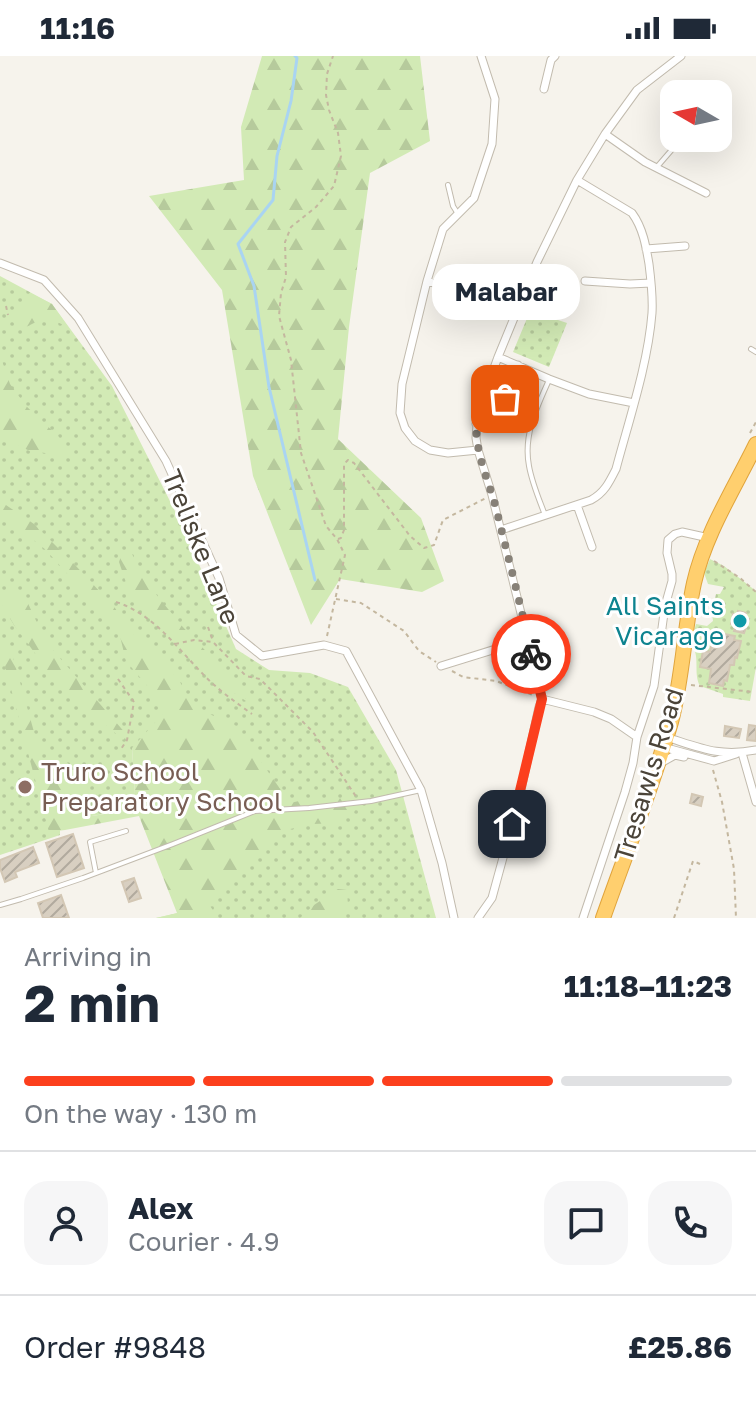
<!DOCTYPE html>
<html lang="en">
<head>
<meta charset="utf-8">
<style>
	:root { --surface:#fff; --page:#f6f6f7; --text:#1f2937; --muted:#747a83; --line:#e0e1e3; --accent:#fc3f1d }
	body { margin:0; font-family:"Golos Text",sans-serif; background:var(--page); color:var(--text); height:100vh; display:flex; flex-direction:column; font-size:30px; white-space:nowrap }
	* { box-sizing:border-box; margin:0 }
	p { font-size:26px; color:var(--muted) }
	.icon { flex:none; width:44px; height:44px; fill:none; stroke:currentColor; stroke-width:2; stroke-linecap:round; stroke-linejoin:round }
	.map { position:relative; height:862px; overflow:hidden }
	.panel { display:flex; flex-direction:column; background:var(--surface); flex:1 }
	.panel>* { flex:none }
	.needle { width:52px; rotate:279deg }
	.buttons { position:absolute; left:660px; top:24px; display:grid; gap:16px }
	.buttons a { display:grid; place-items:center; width:72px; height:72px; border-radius:16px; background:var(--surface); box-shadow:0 8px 32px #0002; font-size:40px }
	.pin { position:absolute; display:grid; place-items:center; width:68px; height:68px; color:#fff; margin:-34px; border-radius:16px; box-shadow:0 4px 12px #0006 }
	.courier { position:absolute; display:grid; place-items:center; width:80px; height:80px; margin:-40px; border:6px solid #fc3f1d; border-radius:50%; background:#fff; color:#222; box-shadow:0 2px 10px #0007 }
	.bubble { position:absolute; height:56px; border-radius:24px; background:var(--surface); box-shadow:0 8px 32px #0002; font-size:26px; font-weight:700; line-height:56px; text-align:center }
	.headline em { font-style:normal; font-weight:700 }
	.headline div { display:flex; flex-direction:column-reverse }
	.headline { display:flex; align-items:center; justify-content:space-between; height:136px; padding:0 24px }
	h1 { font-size:52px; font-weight:700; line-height:60px }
	.bar { display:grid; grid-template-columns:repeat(4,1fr); gap:12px 8px; align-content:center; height:96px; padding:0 24px }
	.bar i { height:10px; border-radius:6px; background:var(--line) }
	.bar .current { background:var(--accent) }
	.bar p { grid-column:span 4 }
	.line { display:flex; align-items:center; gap:20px; padding:0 24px; border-top:2px solid var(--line) }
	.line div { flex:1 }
	.round { display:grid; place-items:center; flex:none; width:84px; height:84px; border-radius:24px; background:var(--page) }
	.status { display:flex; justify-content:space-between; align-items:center; height:56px; padding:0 40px; background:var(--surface); direction:ltr }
	.status svg { height:22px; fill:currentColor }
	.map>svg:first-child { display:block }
	.grass { fill:url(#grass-dots) }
	.forest { fill:url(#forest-firs) }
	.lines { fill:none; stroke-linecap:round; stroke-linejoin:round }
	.stream { stroke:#a9d4f2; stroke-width:3 }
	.building { fill:url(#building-hatch); stroke:#d3c7b4; stroke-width:2 }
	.lane-casing { stroke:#c2bbae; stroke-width:6 }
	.street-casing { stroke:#c2bbae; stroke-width:9 }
	.highway-casing { stroke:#e0a43c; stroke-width:16 }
	.path { stroke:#c4b79f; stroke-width:2; stroke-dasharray:4 4; stroke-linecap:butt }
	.lane { stroke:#fff; stroke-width:4 }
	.street { stroke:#fff; stroke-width:7 }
	.highway { stroke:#ffcf6e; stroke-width:14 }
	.done { stroke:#878178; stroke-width:8; stroke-dasharray:0 14.4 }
	.route { stroke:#fc3f1d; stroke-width:10 }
	.culture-dot { fill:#0f9aa8; stroke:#fff; stroke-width:3 }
	.education-dot { fill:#8d6e63; stroke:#fff; stroke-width:3 }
	.labels { text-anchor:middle; stroke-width:6; stroke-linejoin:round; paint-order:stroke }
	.street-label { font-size:26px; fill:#4b4439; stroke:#fff }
	.culture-label { font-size:26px; fill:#0d838f; stroke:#fff; text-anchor:end }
	.education-label { font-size:26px; fill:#785e54; stroke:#fff; text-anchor:start }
</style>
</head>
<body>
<div class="status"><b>11:16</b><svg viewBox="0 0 49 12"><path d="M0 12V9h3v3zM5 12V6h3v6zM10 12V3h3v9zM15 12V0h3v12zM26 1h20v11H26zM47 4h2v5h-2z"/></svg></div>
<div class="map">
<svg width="756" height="862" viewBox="0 0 756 862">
	<defs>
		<pattern id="grass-dots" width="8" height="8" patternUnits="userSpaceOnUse" patternTransform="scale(2)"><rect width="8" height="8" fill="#d2eab5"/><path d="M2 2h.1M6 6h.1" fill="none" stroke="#b6ca9c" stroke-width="1.8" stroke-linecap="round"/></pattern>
		<pattern id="forest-firs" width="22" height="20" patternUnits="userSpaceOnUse" patternTransform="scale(2)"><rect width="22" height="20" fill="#d2eab5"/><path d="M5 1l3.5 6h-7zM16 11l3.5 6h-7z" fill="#b6ca9c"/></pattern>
		<pattern id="building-hatch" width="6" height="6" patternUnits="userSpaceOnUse" patternTransform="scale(2)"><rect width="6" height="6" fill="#d8cfc1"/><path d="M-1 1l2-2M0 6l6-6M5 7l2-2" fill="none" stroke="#b1aa9e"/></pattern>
	</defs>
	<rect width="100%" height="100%" fill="#f6f3ec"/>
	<path class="grass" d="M 0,220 L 52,248 L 112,330 L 180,465 L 236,593 L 269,614 L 310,617 L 348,631 L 396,714 L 436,862 L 156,862 L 209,850 L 132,692 L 136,753 L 60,765 L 60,779 L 0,799 Z
		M 533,248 L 545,250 L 543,259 L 567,267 L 549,311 L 513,296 Z
		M 710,503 L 724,510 L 756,535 L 756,611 L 750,645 L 723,641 L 723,638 L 700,630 C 693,617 700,603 693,591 L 698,582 L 693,579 L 696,568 L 707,570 L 713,565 L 712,557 L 716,538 L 720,538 L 724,531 L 708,528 L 704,517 Z"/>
	<path class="forest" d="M 262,0 L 420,0 L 430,85 L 370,117 L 349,271 L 338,383 L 421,462 L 444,525 L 422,536 L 340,523 L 311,569 L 253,420 L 222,234 L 149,140 L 244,124 L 241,71 Z
		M 30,237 L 52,248 L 68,271 L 46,261 L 20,274 L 15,271 L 13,264 L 26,248 Z
		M 0,299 L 10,328 L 26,350 L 59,381 L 68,400 L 30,395 L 0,381 Z
		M 0,445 L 34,468 L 76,510 L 115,552 L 130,575 L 163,605 L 180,626 L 194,651 L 236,670 L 290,747 L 308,743 L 346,742 L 357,749 L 354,756 L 340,767 L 313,768 L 281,775 L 210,850 L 215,857 L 216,862 L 156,862 L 177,857 L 139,760 L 65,774 L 49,776 L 5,610 L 0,603 L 0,580 L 11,594 L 43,708 L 52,702 L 63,703 L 78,716 L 92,760 L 136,753 L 132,692 L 167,653 L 126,605 L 119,576 L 46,494 L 21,474 L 0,463 Z
		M 131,496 L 147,527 L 181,569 L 221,611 L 249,647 L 210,621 L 130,538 L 119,506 L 122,497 Z
		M 14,536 L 25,541 L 46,586 L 127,679 L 123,684 L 54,623 L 14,569 L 0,546 L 0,539 Z
		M 338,833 L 347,834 L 348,851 L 345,862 L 300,862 L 314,849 Z"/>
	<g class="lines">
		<path class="stream" d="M 295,0 L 297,2 L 291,45 L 277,100 L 273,144 L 238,188 L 254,230 L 269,331 L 315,524"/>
	</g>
	<path class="building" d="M 519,322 L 532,327 L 517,367 L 504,363 Z
		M 738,555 L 746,557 L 745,563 L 749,563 L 744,577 L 734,575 L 736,569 L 731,568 L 733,558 L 737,559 Z
		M 719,577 L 735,580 L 734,584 L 741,585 L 737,602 L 735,601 L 734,609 L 730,609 L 727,625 L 724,624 L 723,630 L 709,627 L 711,613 L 700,611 L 703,595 L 710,596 L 711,591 L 716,592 Z
		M 749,669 L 756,670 L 756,685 L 747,684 Z
		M 725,670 L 741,673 L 739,682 L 724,680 Z
		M 692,738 L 703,741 L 701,750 L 690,747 Z
		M 73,778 L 84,812 L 57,821 L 46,787 Z
		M 33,791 L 39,807 L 15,816 L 17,821 L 5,826 L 0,812 L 0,804 Z
		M 134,822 L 141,842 L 129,846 L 122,826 Z
		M 61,839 L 69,862 L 43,862 L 38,847 Z"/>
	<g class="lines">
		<defs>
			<path id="lane" d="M 656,112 L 682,82
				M 448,129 L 453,150 L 458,158
				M 751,293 L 756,296
				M 545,459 C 539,443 532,427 529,410 C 523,379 537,351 549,324
				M 96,817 L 90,786 L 126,775
				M 0,849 L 21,843 L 83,822 L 173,788 L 255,755 L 309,752 L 371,745 L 421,734"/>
			<path id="street" d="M 544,33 L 551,4 L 555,0
				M 605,78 L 645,106 L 706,137
				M 646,193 L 685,190
				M 0,207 L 44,224 L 78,262 L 166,405 L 219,522 L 236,579 L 262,600 L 324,589 L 346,595 L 421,734 L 442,807 L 454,862
				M 427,225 L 518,253
				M 585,225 L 630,228 L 651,227
				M 498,301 L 549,323 L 589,338 L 634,347
				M 476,368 L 495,370 L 518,309
				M 478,394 L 448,397 L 430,394 L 415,385 L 405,372 L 400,357 L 402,328 L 427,225 L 443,173 L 474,142 L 492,88 L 495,43 L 481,0
				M 577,449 L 592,491
				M 501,474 L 591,444 C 604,437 609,427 616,413 C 629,364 648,308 652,257 C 653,241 651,224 649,208 C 646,190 643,172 632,157 L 577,124
				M 441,610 L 528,583
				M 542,643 L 492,439 L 478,394 L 476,382 L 478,356 L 498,301 L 537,206 L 577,124 L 605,78 L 637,34 L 681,0
				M 542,643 L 594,656 L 611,663 L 637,681
				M 666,681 C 701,692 719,701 756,694
				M 663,691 L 714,705 L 736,698
				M 742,697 L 756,746
				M 659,708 L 675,699 L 684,701
				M 478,862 L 492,842 L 519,743 L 539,651 L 542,643
				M 583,862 L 625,736 L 633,707 L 637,681 L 654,630 L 665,550 L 672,525 L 672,518 L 667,497 L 668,484 L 675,478 L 682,476 L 709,482"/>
			<path id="highway" d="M 603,862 C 626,797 652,732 671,666 C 683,621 684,573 694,527 C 705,478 734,433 756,388"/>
		</defs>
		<use href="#lane" class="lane-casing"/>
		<use href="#street" class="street-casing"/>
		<use href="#highway" class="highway-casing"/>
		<path class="path" d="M 6,250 L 8,259
			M 750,377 L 756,366
			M 338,483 L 341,482 L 344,474 L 344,408 L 348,404 L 354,407 L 410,480 L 424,492 L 434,489 L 443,464 L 486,442
			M 714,505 L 740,522 L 756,536
			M 336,543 L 361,547 L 404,575 L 419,595 L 436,606
			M 116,546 C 157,559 181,598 212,627 C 224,638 238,648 252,658
			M 208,571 L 213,585
			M 327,580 L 345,499 L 337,483 L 326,470 L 301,397 L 291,304 L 279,260 L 281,237 L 286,221 L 285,186 L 291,171 L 316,151 L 334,130 L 341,100 L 338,77 L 329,54 L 326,39 L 327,18 L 333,0
			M 175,588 L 194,584 L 213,586 L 246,620 L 260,623 L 313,676 L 357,742
			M 452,615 L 463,621 L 496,625 L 533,639
			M 118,623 L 134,646 L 127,684 L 121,693
			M 691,629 L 753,636
			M 713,714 L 722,746 L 734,813 L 736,862
			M 674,862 L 693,805 L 700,808"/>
		<use href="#lane" class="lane"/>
		<use href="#street" class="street"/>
		<use href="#highway" class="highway"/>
	</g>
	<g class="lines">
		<path class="done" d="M 505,343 L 495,370 L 476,368 C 476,399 488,423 496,452 C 508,501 521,549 531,598"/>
		<path class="route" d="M 512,768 L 542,643 L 531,598"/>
	</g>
	<circle class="culture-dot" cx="740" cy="565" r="8"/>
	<circle class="education-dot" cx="25" cy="731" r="8"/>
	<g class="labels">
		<g class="street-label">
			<text transform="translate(201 491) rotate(68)" y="9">Treliske Lane</text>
			<text transform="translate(649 719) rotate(-73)" y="9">Tresawls Road</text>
		</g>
		<g class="culture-label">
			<text x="724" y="559">All Saints<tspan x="724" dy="30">Vicarage</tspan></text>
		</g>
		<g class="education-label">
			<text x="41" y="725">Truro School<tspan x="41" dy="30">Preparatory School</tspan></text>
		</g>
	</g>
</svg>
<div class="buttons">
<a><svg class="needle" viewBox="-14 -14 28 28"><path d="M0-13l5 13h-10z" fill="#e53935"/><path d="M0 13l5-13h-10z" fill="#747a83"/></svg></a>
</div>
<div class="pin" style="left:505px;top:343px;background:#ea580c"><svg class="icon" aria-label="bag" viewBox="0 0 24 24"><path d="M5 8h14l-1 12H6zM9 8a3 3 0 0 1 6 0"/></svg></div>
<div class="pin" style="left:512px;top:768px;background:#1f2937"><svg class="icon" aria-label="home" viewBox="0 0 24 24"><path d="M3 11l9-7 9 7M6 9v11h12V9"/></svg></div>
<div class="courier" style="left:531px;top:598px"><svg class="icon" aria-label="bike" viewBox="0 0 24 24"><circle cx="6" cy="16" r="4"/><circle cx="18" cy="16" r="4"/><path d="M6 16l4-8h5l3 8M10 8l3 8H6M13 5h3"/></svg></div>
<div class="bubble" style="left:432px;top:208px;width:148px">Malabar</div>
</div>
<section class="panel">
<div class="headline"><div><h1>2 min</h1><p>Arriving in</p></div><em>11:18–11:23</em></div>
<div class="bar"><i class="current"></i><i class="current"></i><i class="current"></i><i></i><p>On the way · 130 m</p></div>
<div class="line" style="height:144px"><a class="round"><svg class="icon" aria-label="person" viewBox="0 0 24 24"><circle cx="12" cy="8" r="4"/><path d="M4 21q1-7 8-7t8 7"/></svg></a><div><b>Alex</b><p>Courier · 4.9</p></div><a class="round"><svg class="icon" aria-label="chat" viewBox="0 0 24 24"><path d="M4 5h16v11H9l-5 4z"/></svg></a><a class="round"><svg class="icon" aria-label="phone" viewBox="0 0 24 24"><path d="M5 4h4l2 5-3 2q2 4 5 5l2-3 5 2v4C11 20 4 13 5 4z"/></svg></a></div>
<div class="line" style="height:104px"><div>Order #9848</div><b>£25.86</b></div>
</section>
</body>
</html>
